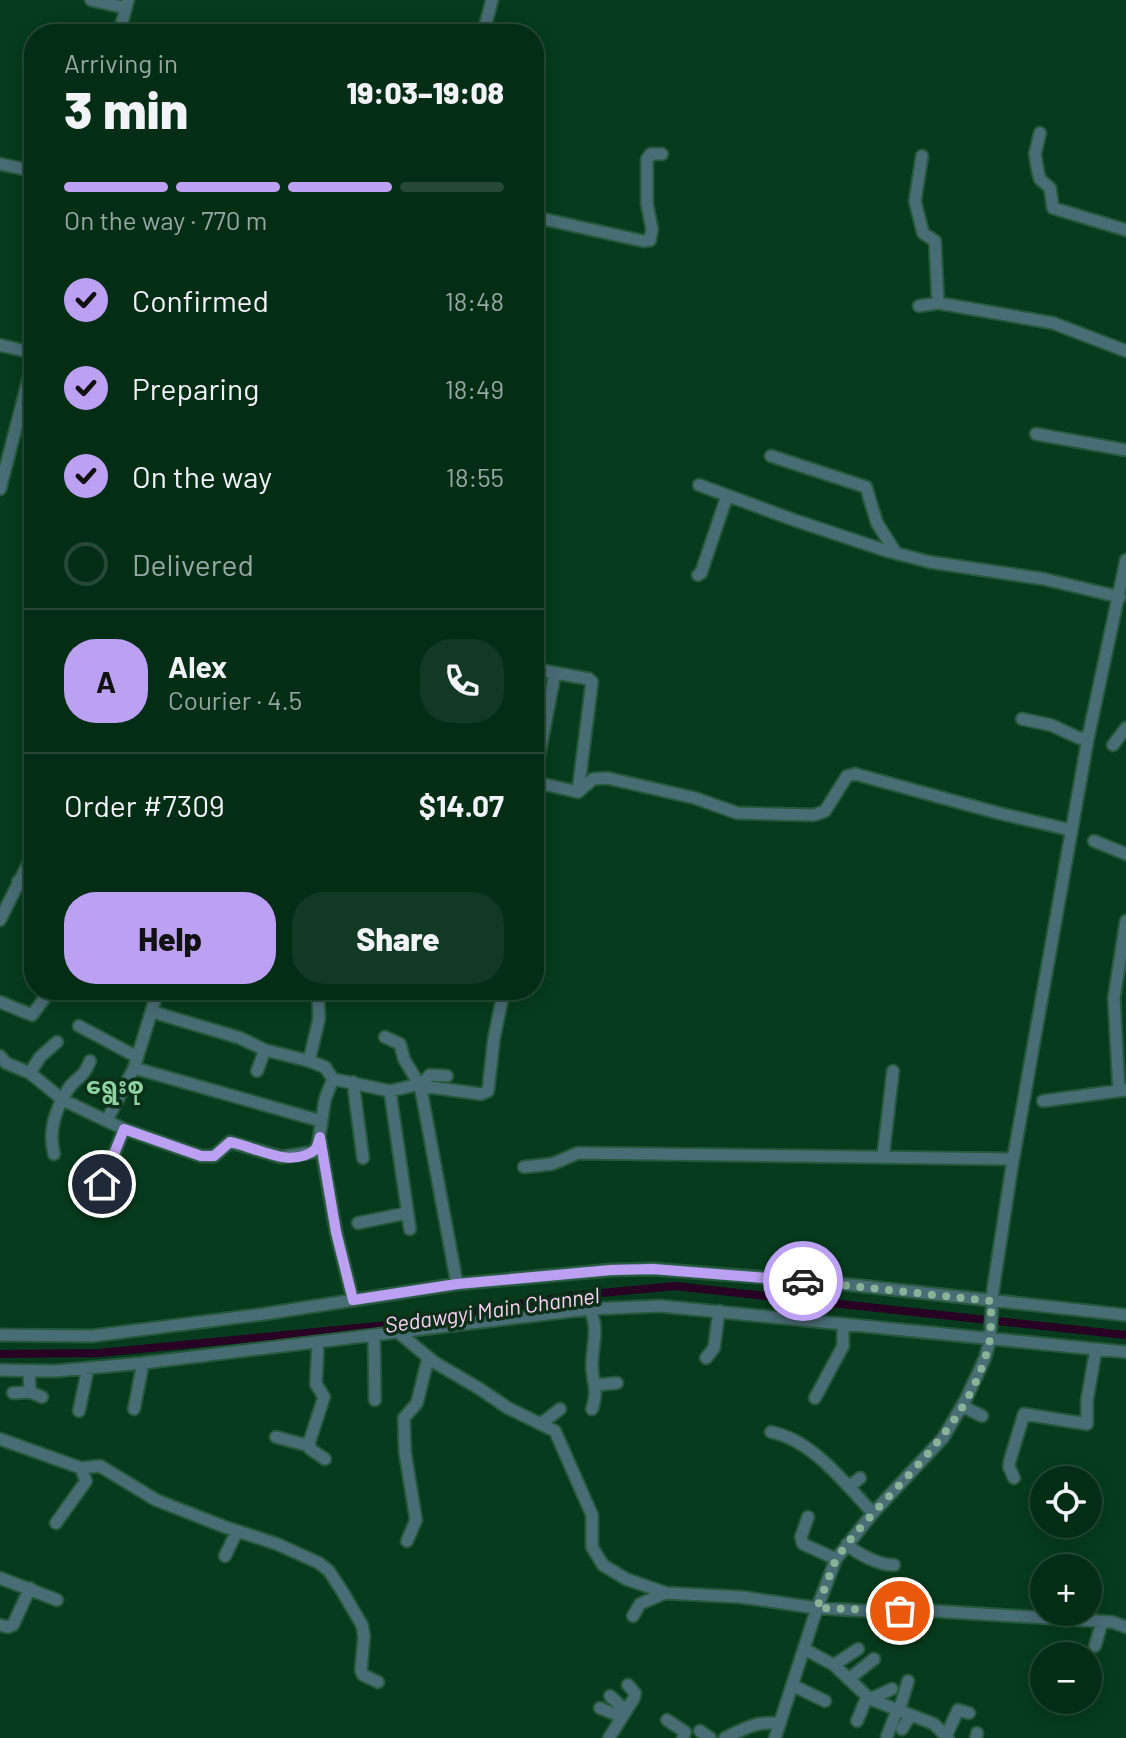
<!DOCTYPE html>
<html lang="en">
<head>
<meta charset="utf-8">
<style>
	:root { --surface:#042d16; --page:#123923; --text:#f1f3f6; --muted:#97a8a1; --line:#254935; --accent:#bca0f2 }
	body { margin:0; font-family:Barlow,"Noto Sans Myanmar",sans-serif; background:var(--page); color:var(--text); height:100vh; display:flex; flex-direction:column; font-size:30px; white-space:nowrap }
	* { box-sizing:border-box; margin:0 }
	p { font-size:26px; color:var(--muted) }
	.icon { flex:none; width:44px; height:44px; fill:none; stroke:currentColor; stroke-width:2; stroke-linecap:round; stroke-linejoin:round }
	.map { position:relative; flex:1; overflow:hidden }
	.panel { position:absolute; left:24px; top:24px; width:520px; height:976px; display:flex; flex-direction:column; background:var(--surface); border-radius:32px; box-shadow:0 4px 20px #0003,0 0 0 2px var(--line) }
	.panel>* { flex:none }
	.buttons { position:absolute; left:1030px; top:1466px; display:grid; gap:16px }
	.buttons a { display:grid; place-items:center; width:72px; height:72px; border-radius:50%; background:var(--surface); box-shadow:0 4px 20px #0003,0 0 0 2px var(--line); font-size:40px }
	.pin { position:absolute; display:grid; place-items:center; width:68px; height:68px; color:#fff; margin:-34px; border:4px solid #fff; border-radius:50%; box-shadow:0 2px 8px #0007 }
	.courier { position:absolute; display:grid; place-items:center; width:80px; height:80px; margin:-40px; border:6px solid #bca0f2; border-radius:50%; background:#fff; color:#222; box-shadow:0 2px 10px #0007 }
	.overview em { font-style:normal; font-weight:800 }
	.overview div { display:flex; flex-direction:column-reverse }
	.overview { display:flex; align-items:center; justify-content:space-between; height:136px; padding:0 40px }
	h1 { font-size:52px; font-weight:800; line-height:60px }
	.bar { display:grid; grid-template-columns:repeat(4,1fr); gap:12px 8px; align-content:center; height:96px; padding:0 40px }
	.bar i { height:10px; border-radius:6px; background:var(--line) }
	.bar .selected { background:var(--accent) }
	.bar p { grid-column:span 4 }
	.line { display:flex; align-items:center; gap:20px; padding:0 40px; border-top:2px solid var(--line) }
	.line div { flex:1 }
	.round { display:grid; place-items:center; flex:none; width:84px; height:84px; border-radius:32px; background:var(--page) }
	ol { padding:0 40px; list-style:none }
	li { display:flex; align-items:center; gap:24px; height:88px }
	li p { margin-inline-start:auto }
	li .icon { padding:8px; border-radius:50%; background:var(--accent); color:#111; stroke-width:4 }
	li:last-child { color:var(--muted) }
	li i { width:44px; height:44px; border:4px solid var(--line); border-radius:50% }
	.action { display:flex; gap:16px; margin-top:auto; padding:16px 40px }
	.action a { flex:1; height:92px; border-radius:32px; background:var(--accent); color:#111; font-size:32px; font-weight:800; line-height:92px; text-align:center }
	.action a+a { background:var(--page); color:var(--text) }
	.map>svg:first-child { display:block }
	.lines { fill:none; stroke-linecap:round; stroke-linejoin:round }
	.canal { stroke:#290125; stroke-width:8 }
	.minor-casing { stroke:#26593b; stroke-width:15 }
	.minor { stroke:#496d75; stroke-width:11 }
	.done { stroke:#89b297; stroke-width:8; stroke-dasharray:0 14.4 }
	.route { stroke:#bca0f2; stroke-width:10 }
	.labels { text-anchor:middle; stroke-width:7; stroke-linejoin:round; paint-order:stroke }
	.water-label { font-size:22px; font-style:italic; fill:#fed1f5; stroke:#0c2f19 }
	.quarter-label { font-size:24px; font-weight:bold; fill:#90d3a3; stroke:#0c2f19 }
</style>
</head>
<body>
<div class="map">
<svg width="1126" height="1738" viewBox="0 0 1126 1738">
	<rect width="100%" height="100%" fill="#063c1d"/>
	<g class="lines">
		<path class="canal" d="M 0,1354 L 99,1353 L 398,1324 L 570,1296 L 675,1286 L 1126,1335"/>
		<defs>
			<path id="minor" d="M 91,0 L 126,8
				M 119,34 L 128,0
				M 483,34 L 492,0
				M 1040,133 L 1035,154 L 1038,172 L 1040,179 L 1050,188 L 1053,208 L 1126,230
				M 922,156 L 915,201 L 923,233 L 935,241 L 938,303
				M 0,164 L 34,171
				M 534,217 L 643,241 L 650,240 L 652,229 L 647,204 L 647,159 L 651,154 L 662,154
				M 919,306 L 938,303 L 1053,323 L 1126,351
				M 0,345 L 34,353
				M 1036,434 L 1126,450
				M 771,456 L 866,487 L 877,523 L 896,553
				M 699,485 L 794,520 L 887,551 L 930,562 L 1044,579 L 1120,597
				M 0,489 L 34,358
				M 698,575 L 701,573 L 727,496
				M 534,669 L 589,679 L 592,682 L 578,792
				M 1022,719 L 1051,725 L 1079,738 L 1088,738
				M 1113,745 L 1126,728
				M 534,782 L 578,792 L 593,779 L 607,778 L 695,798 L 737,813 L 814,815 L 825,811 L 847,776 L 855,774 L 998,813 L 1071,830
				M 534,782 L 555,673
				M 1094,841 L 1126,854
				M 18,881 L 34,889
				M 0,920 L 28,864
				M 252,990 L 254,990
				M 0,1002 L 32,1015 L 44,999
				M 153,1012 L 240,1038 L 265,1050 L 309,1061 L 325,1067 L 333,1079
				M 79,1026 L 137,1057
				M 385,1037 L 400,1044 L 404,1059 L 419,1084
				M 0,1056 L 6,1063 L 30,1073 L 63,1100 L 124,1129 L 201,1156 L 214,1156 L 230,1142 L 281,1157 L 313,1152 L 318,1145 L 325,1099 L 333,1079 L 390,1091 L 420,1084 L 457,1284
				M 309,1061 L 319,1019 L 318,990
				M 134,1068 L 321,1121
				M 257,1071 L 265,1050
				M 30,1073 L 40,1057 L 57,1042
				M 353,1082 L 363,1158
				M 421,1085 L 430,1075 L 447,1076
				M 422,1086 L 481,1094 L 488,1091 L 494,1038 L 504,990
				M 390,1091 L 410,1229
				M 1119,1091 L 1114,998 L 1126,921
				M 1043,1101 L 1125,1090
				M 107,1120 L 134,1068 L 158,990
				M 320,1140 L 336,1232 L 353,1300
				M 54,1154 C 48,1131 55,1111 67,1091 C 74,1078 83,1080 90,1061
				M 883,1157 L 893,1071
				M 524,1167 L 552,1164 L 578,1153 L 1013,1159
				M 112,1196 L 105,1193 L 102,1184 L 124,1129
				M 358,1223 L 407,1213
				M 589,1309 C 600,1328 592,1344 592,1365 C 592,1383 599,1389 592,1409
				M 399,1333 L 434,1362 L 480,1389 L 508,1408 L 555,1431 L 592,1515 L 592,1547 L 603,1565 L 626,1579 L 666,1593 L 741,1597 L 817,1608 L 870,1611 L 934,1611 L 1112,1622 L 1126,1627
				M 0,1335 L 92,1336 L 264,1314 L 457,1284 L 611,1270 L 653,1269 L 834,1283 L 1126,1315
				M 374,1336 L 375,1400
				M 318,1343 L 316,1384 L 324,1397 L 309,1443 L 310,1449 L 325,1459
				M 706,1358 L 714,1348 L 719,1311
				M 0,1370 L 55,1371 L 143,1363 L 589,1309 L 660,1306 L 1126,1352
				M 596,1385 L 617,1383
				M 30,1392 L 42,1397
				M 13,1393 L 30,1392 L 29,1371
				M 815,1398 L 843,1346 L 843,1324
				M 962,1406 L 982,1416
				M 134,1409 L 143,1363
				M 79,1411 L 88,1368
				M 542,1423 L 560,1409
				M 771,1432 C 813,1440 845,1484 873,1513
				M 276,1437 L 310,1446
				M 0,1439 L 81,1468 L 100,1466 L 156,1500 L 225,1527 L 277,1544 L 319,1563 L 329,1571 L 342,1591 L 362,1625 L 364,1636 L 361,1670 L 363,1675 L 378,1682
				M 1014,1478 L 1009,1467 L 1010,1460 L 1024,1414 L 1087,1424 L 1087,1400 L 1096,1349
				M 849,1487 L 860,1478
				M 808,1517 L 801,1537 L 803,1544 L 836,1559
				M 56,1523 L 86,1481 L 81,1468
				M 407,1541 L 416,1520 L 405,1452 L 404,1418 L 417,1403 L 428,1358
				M 847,1544 C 857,1554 879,1565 894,1565
				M 225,1556 L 237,1531
				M 0,1578 L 57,1600
				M 633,1616 L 640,1604 L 665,1593
				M 0,1625 L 8,1627 L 13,1625 L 30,1588
				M 1095,1646 L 1102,1622
				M 806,1650 L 834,1665 L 870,1699 L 934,1724 L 948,1738
				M 834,1665 L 858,1649
				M 850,1678 L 874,1659
				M 794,1686 L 825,1701
				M 610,1696 L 626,1711
				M 870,1699 L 892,1689
				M 600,1708 L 622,1717
				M 899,1711 L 908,1681
				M 667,1720 L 685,1732 L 683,1738
				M 857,1721 L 867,1697
				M 902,1729 L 910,1716
				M 700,1731 L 710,1738
				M 887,1736 L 897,1711
				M 946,1736 L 958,1710 L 969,1713
				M 609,1738 L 634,1698 L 635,1693 L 628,1685
				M 725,1738 C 745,1728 759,1720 780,1724
				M 775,1738 L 817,1608 L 836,1559 L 873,1513 L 943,1438 L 966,1399 L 985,1358 L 990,1340 L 993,1290 L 1012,1166 L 1088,738 L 1126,560
				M 976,1738 L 977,1733"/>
		</defs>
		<use href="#minor" class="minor-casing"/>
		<use href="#minor" class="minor"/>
	</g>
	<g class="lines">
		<path class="done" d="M 803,1281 L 992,1301 C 990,1315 992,1331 989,1344 C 969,1428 898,1480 847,1544 L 836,1559 L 817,1608 L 900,1611"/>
		<path class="route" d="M 102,1184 L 124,1129 L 201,1156 L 214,1156 L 230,1142 C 257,1147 291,1170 316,1149 L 320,1137 L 336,1232 L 353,1300 L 457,1284 L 611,1270 L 653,1269 L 803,1281"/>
	</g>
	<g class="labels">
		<g class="water-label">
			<text transform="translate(492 1310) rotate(-8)" y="8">Sedawgyi Main Channel</text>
		</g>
		<g class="quarter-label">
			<text x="115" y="1094">ရွေးစု</text>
		</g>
	</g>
</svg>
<div class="buttons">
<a><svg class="icon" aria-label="locate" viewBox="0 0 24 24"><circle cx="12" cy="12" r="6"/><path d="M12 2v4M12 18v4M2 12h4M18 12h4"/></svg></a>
<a>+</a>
<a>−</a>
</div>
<div class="pin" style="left:900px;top:1611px;background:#ea580c"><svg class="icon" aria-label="bag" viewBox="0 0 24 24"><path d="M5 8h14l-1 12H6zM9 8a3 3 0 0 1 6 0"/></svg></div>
<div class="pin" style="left:102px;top:1184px;background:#1f2937"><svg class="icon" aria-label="home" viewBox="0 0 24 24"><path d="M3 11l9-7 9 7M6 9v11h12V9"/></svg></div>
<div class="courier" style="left:803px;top:1281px"><svg class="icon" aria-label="car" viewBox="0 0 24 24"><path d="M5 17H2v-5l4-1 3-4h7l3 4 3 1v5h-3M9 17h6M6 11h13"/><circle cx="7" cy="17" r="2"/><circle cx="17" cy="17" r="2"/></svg></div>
<section class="panel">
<div class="overview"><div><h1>3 min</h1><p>Arriving in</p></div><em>19:03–19:08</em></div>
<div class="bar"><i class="selected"></i><i class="selected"></i><i class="selected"></i><i></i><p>On the way · 770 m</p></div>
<ol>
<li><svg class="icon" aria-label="check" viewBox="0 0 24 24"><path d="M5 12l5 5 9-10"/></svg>Confirmed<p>18:48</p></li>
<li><svg class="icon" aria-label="check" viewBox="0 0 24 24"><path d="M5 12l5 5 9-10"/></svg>Preparing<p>18:49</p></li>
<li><svg class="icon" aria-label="check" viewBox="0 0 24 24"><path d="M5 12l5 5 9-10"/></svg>On the way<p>18:55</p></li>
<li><i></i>Delivered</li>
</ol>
<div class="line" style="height:144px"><b class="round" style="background:var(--accent);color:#111">A</b><div><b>Alex</b><p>Courier · 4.5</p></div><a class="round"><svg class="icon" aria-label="phone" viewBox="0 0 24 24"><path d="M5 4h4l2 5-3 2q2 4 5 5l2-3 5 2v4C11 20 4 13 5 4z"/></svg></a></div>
<div class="line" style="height:104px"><div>Order #7309</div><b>$14.07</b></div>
<div class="action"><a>Help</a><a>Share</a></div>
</section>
</div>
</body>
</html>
